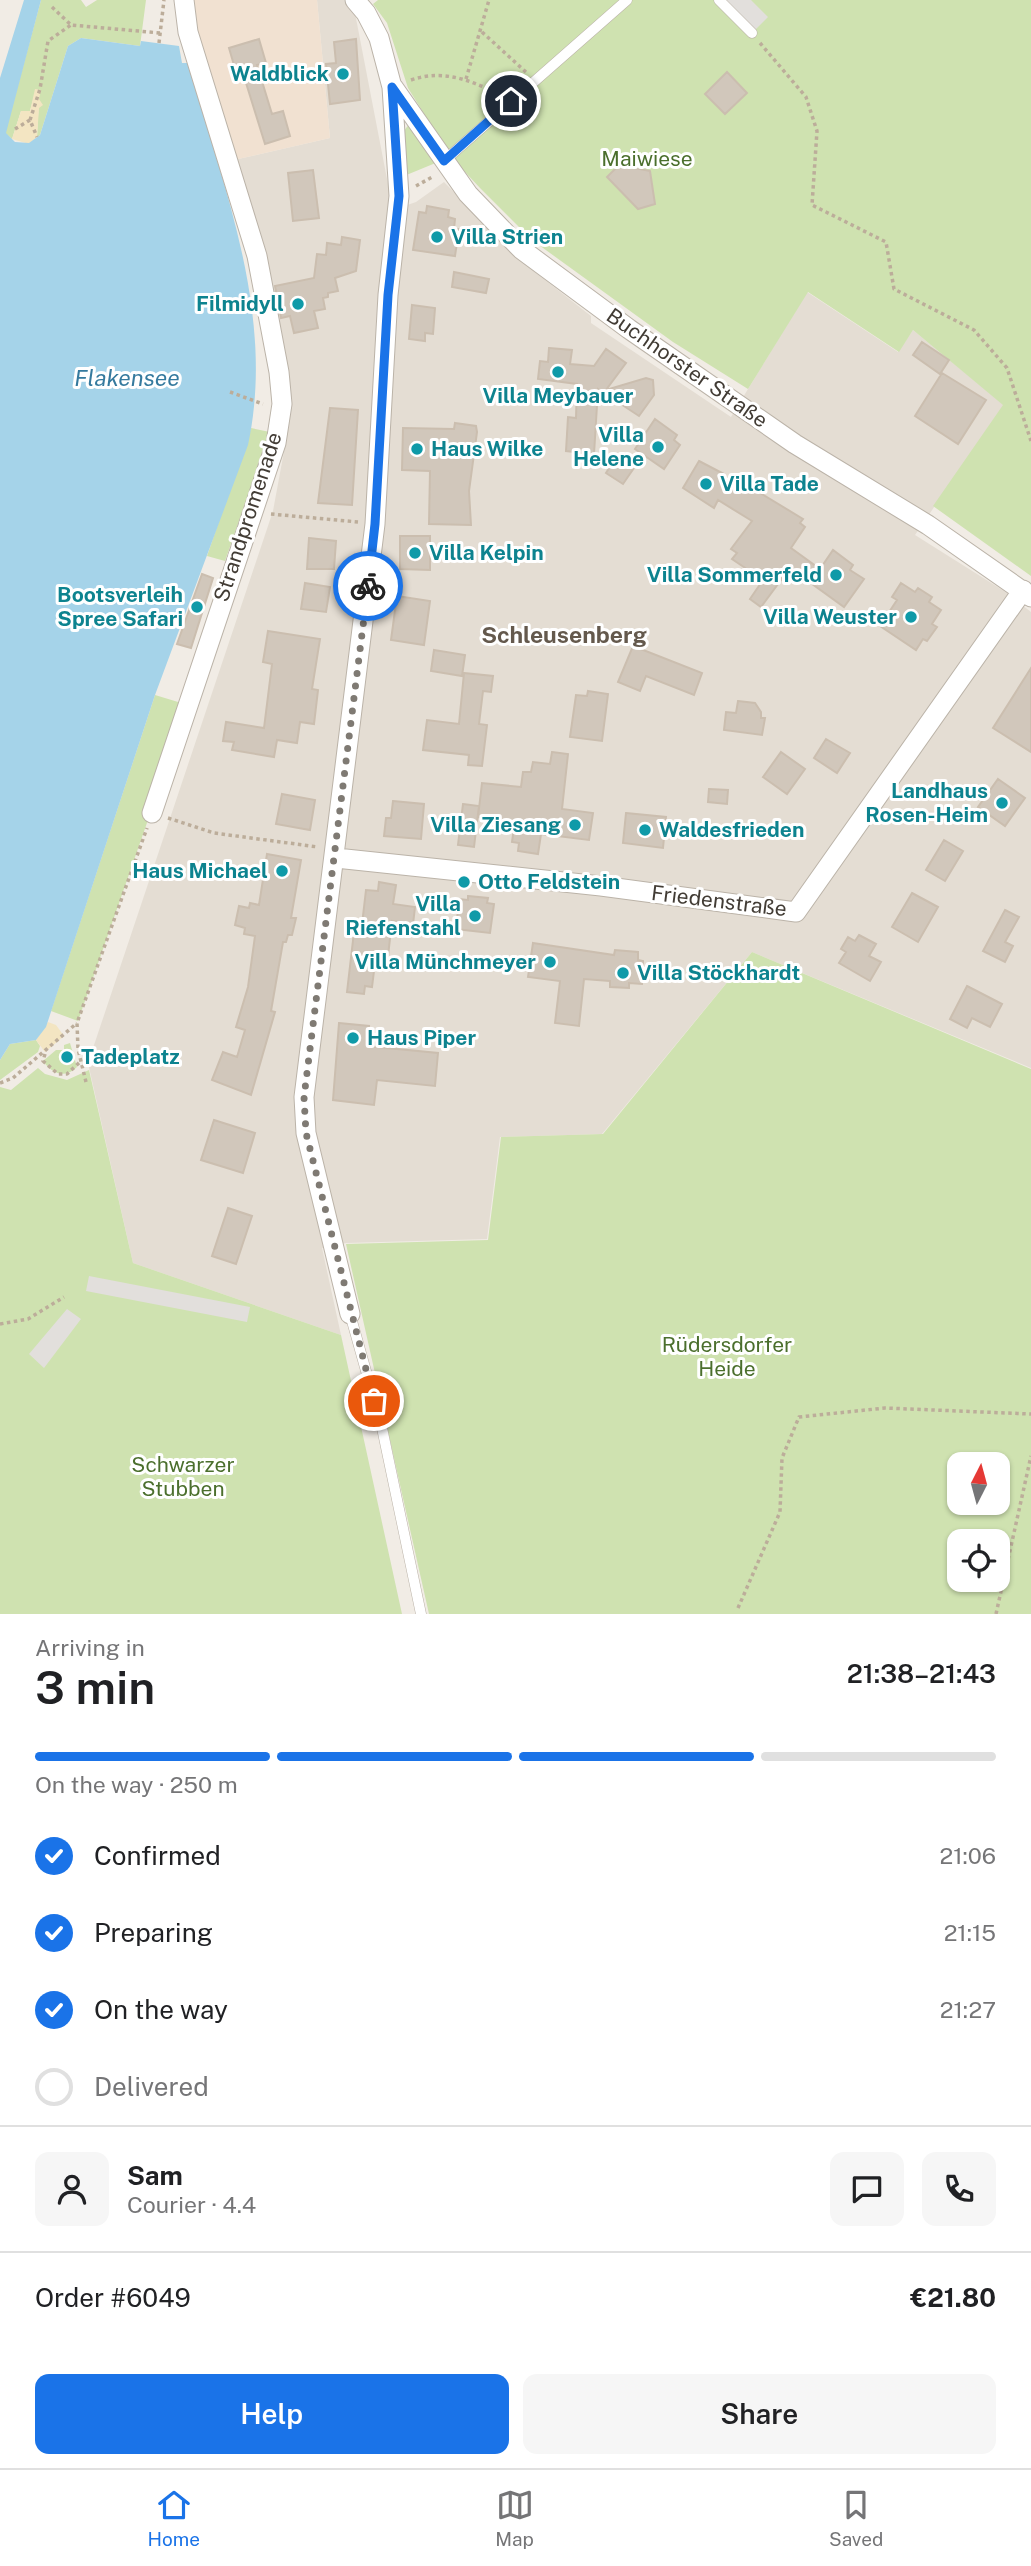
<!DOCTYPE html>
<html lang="en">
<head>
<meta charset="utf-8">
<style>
	:root { --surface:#fff; --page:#f6f6f6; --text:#202124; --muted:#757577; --line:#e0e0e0; --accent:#1a73e8 }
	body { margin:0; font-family:"Public Sans",sans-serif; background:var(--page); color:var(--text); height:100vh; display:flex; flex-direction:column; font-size:26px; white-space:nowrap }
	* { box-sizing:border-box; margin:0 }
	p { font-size:23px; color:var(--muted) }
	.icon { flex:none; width:38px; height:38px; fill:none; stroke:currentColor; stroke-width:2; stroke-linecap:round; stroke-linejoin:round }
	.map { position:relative; height:1614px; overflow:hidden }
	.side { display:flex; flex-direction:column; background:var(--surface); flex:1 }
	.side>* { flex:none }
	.needle { width:46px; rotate:6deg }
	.controls { position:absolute; left:947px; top:1452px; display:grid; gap:14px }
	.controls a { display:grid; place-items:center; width:63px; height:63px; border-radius:14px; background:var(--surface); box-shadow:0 2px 5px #0004; font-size:35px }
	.pin { position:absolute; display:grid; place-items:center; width:60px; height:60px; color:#fff; margin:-30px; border:4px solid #fff; border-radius:50%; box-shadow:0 2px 7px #0007 }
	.courier { position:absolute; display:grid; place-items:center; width:70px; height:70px; margin:-35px; border:5px solid #1a73e8; border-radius:50%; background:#fff; color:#222; box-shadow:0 2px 9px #0007 }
	.overview em { font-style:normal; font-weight:600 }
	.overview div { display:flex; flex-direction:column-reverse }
	.overview { display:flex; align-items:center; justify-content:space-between; height:119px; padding:0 35px }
	h1 { font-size:46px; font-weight:600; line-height:52px }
	.bar { display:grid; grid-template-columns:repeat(4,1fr); gap:10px 7px; align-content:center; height:84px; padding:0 35px }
	.bar i { height:9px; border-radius:5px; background:var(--line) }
	.bar .active { background:var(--accent) }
	.bar p { grid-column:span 4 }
	.line { display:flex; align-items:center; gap:18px; padding:0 35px; border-top:2px solid var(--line) }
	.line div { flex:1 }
	.round { display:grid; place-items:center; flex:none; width:74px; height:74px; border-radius:14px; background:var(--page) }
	ol { padding:0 35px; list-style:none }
	li { display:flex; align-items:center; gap:21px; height:77px }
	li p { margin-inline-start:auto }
	li .icon { padding:7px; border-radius:50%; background:var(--accent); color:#fff; stroke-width:4 }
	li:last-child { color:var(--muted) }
	li i { width:38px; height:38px; border:4px solid var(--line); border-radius:50% }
	.primary-button { display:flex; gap:14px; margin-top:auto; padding:14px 35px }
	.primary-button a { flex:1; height:80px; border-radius:14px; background:var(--accent); color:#fff; font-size:28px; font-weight:600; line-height:80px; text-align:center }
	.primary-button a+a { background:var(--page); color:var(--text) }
	.tab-bar { display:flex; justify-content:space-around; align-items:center; height:98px; border-top:2px solid var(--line); background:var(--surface); font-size:19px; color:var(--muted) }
	.tab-bar a { display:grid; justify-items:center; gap:4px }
	.tab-bar .active { color:var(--accent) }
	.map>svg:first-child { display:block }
	.residential { fill:#e4ddd3 }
	.commercial { fill:#f1e1d1 }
	.green { fill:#cfe2b0; fill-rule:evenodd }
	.sand { fill:#f3e5c2 }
	.parking { fill:#e2dfdc }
	.water { fill:#a5d3e9 }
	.building { fill:#d1c7bb; stroke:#cbbeaf; stroke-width:2 }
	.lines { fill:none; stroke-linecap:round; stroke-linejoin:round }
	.lane-casing { stroke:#bbb3a8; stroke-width:11 }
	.street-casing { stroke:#bbb3a8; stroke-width:21 }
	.path { stroke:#bcad9a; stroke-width:3.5; stroke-dasharray:3.5 3.5; stroke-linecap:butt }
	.lane { stroke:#fff; stroke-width:10 }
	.street { stroke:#fff; stroke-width:19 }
	.done { stroke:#7f7a73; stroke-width:7; stroke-dasharray:0 12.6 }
	.route { stroke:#1a73e8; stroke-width:9 }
	.culture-dot { fill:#0f9aa8; stroke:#fff; stroke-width:2.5 }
	.labels { text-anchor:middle; stroke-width:6; stroke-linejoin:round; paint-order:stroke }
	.culture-label { font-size:21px; font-weight:bold; fill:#0d838f; stroke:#fff; text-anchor:end }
	.park-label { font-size:21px; fill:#4b6f2d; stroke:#fff }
	.street-label { font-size:21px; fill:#423c35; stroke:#fff }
	.water-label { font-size:23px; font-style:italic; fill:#357a9e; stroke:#fff }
	.neighbourhood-label { font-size:23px; font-weight:bold; fill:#64594d; stroke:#fff }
</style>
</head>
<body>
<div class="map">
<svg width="1031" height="1614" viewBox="0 0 1031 1614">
	<rect width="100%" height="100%" fill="#f1ece5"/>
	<path class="residential" d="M 317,0 L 344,0 L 354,8 L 393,210 L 416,202 L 444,182 L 526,265 L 591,316 L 591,323 L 731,417 L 807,292 L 898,352 L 913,330 L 1004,405 L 915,535 L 1004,591 L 1031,612 L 1031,1068 L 752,952 L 602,1134 L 500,1137 L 487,1239 L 346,1243 L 322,1248 L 341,1335 L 133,1263 L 88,1063 L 273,511 L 285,446 L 234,160 L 330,138 Z"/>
	<path class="commercial" d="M 189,0 L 317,0 L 330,138 L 234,160 L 205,67 Z"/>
	<path class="green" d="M 41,0 L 81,0 L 86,7 L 97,0 L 146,0 L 140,46 L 81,38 L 68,46 L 40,135 L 37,137 L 39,99 L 36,89 L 30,111 L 21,111 L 12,139 L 5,133 Z
		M 378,0 L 1031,0 L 1031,576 L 933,506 L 1003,405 L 913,330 L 899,352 L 808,292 L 748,389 L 673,342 L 532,240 L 480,188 L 451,157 L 408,88 L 387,23 L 373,4 Z
		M 410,123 L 438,162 L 404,176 L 403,132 Z
		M 251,428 L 270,432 L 225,561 L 207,556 Z
		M 155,695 L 188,705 L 78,1021 L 51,1011 Z
		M 752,952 L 1031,1069 L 1031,1614 L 429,1614 L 346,1244 L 488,1240 L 501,1137 L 603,1134 ZM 959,1465 L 998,1465 L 998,1503 L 959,1503 ZM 959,1542 L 998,1542 L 998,1580 L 959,1580 Z
		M 36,1040 L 40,1046 L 38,1052 L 0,1080 L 0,1060 L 10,1044 Z
		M 70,1043 L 77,1067 C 65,1079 52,1074 43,1061 L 56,1050 L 64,1050 L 64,1045 Z
		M 38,1068 L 45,1074 L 67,1080 L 89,1070 L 133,1263 L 341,1335 L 402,1614 L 0,1614 L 0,1087 L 11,1090 Z"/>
	<path class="sand" d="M 35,89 L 41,90 L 39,99 L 43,105 L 39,108 L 37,137 L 29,144 L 12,139 L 21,111 L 30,111 Z
		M 48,1022 L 56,1025 L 64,1036 L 45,1052 L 36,1040 Z"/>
	<path class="parking" d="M 719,0 L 751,0 L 768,17 L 752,33 Z
		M 89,1276 L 250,1307 L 247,1322 L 86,1291 Z
		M 67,1309 L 81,1319 L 44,1368 L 29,1354 Z"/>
	<path class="water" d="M 24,0 L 41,0 L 6,133 L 15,142 L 29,143 L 40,135 L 68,46 L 81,38 L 140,46 L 141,41 L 179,46 L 182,63 L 188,63 C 223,185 276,316 248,445 L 155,695 L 46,1027 L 36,1040 L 10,1044 L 0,1060 L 0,78 Z"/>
	<path class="building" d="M 259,39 L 266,63 L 257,65 L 272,114 L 283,111 L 290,136 L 265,144 L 242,70 L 236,72 L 229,48 Z
		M 356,39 L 360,100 L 330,104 L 326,64 L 336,63 L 334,42 Z
		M 727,72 L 747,93 L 725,114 L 705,94 Z
		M 619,165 L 650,171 L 655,204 L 638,209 L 607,177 Z
		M 313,170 L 319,218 L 293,221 L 288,173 Z
		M 427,206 L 449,210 L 448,217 L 455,219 L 454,229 L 459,229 L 455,256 L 413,250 L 419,212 L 426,213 Z
		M 342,237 L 360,240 L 356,271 L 335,278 L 338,291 L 328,293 L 328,297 L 323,298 L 325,309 L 314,311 L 318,328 L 294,333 L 290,316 L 281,318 L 275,286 L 314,278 L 317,254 L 326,255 L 327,243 L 341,245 Z
		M 454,272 L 489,279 L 486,293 L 452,287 Z
		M 412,305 L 435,308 L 433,334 L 425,333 L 425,341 L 409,339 Z
		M 922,342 L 949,360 L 940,374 L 913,355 Z
		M 549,348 L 572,350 L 570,364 L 594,366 L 606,349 L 626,363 L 606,390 L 646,378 L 653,380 L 654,395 L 639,416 L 598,389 L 594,454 L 566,451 L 568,417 L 576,418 L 577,384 L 538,379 L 540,361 L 548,362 Z
		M 942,373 L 986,400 L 958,444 L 915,416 Z
		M 330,408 L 358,410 L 352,505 L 318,503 Z
		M 655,419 L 677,435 L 674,440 L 680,445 L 664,469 L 635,449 Z
		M 455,423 L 476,426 L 477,432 L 469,491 L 471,525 L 429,524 L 430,471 L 402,470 L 403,428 L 454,429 Z
		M 618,454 L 636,465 L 623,484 L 606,473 Z
		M 699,461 L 724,474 L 723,476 L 749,493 L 752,488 L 803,519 L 800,523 L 805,527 L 791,548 L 820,569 L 833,550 L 853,565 L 850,570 L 864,579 L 844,607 L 790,568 L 761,607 L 750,599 L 763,580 L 732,559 L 737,553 L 731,549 L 752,521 L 718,500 L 714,508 L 683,488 Z
		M 400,536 L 430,536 L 430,570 L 400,569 Z
		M 309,538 L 336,541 L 334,569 L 307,569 Z
		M 202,574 L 213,578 L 191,648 L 177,644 Z
		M 305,583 L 330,587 L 326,612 L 301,609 Z
		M 901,583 L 915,592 L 918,588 L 932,597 L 929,602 L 941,610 L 932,624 L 937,627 L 927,641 L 923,639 L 916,650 L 880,626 L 897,600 L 892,597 Z
		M 397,596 L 430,601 L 424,645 L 391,640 Z
		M 268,631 L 320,639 L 312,689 L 318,690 L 314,724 L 300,722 L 297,743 L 277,740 L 274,757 L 232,750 L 234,742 L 223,741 L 226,722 L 264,728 L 272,664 L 263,662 Z
		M 633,646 L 702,673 L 694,695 L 646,676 L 640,691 L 618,682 Z
		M 434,650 L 465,655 L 462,676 L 431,671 Z
		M 1031,668 L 1031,752 L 993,728 Z
		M 464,673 L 493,676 L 491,692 L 483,691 L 479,724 L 487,725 L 482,766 L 468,765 L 469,755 L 423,750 L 427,720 L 459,724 Z
		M 588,691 L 608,694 L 602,741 L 570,737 L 576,695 L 587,696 Z
		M 738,701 L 755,703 L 761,712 L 761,718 L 765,718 L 762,735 L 724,730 L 726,712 L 736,713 Z
		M 826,739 L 850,753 L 837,773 L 814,758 Z
		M 552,752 L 568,754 L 562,809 L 593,813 L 589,840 L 541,834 L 538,854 L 518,851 L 519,843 L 512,842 L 515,821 L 478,817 L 482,783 L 521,787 L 523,772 L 531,772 L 533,762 L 550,764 Z
		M 781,752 L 805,769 L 787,794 L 763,777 Z
		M 998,779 L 1025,798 L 1005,826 L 978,807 Z
		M 709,789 L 728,790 L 727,804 L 708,802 Z
		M 282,794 L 315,800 L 310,830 L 276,824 Z
		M 393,801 L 424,804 L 421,839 L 384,836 L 386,818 L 391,818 Z
		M 463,804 L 479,806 L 474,847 L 458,845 Z
		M 626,813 L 666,817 L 663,848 L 623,843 Z
		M 944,840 L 963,851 L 945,881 L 926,870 Z
		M 267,854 L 301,860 L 291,918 L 296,918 L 292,935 L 288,935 L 286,942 L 283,942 L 271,1011 L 275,1012 L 251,1095 L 212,1080 L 223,1052 L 237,1057 L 245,1030 L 236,1027 L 248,987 L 255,936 L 244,934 L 245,928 L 235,925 L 239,906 L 249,908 L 250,903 L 259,905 Z
		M 379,882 L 396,885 L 393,904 L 415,907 L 413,924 L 392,921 L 387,965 L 375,963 L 372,987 L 365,986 L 364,994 L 347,992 L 354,932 L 361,933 L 366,890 L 378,891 Z
		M 912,893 L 938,907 L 918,942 L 892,927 Z
		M 468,896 L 488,898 L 487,903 L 494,904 L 490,933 L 456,929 L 459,899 L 468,900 Z
		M 1005,910 L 1019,917 L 1005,942 L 1013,946 L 1005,962 L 983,951 Z
		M 859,935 L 876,944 L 869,956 L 881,962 L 870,981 L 839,963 L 846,952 L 841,949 L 848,937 L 855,941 Z
		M 533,943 L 614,955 L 615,950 L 638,952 L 638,960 L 643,961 L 642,984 L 629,983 L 629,988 L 610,987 L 610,981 L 584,979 L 579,1026 L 555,1023 L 560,981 L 528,977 Z
		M 967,986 L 1002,1004 L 990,1027 L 972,1018 L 967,1028 L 950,1019 Z
		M 339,1023 L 369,1026 L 367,1046 L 438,1053 L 435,1086 L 377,1080 L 374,1105 L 333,1100 Z
		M 214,1120 L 255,1133 L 243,1173 L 201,1160 Z
		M 228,1208 L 252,1216 L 236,1264 L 212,1256 Z"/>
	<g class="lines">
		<defs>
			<path id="lane" d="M 719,0 L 752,33
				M 444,161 L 627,0
				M 350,1314 L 382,1428 L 421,1614"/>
			<path id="street" d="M 393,87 L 468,194 L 521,249 L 629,329 L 795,444 L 928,525 L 1031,597
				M 152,813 L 276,443 L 282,404 L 279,372 L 257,256 L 188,32 L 184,0
				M 336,858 L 601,886 L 796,912 L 1023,590
				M 350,1314 L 306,1133 L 304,1097 L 375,524 L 388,295 L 399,196 L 392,87 L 379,38 L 366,13 L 355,0"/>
		</defs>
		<use href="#lane" class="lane-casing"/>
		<use href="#street" class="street-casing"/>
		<path class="path" d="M 52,7 L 71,25 L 160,33
			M 482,32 L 527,73
			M 159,43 L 164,0
			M 760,43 L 806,97 L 817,131 L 812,205 L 886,242 L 894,289 L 974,330 L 1007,368 L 1031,441
			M 466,79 L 489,0
			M 411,80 C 443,69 471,80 500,95
			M 30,120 L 40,89 L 48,41 L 71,25
			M 15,129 L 30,120 L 37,137
			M 416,186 L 434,176
			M 227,312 L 250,308
			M 230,392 L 263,404
			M 271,514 L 358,522
			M 168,818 L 214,833 L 318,847
			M 45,1054 L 43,1061 L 58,1074 L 67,1074 L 81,1061
			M 86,1082 L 78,1049 L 77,1023 L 147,828
			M 0,1083 L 13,1078 L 77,1023
			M 0,1324 L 28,1319 L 64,1297
			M 738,1608 L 780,1512 L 782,1458 L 799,1417 L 885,1408 L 1031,1414
			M 996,1614 L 1031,1456"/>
		<use href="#lane" class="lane"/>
		<use href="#street" class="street"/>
	</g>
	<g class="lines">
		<path class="done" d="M 368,586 L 304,1097 L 306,1133 L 374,1401"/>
		<path class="route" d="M 368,586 L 375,524 L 388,295 L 399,196 L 392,87 L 444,161 L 511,101"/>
	</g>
	<g class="culture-dot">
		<circle cx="343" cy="74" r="7"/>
		<circle cx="437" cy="237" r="7"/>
		<circle cx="298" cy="304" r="7"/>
		<circle cx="558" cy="372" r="7"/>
		<circle cx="658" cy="447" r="7"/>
		<circle cx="417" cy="449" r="7"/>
		<circle cx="706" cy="484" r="7"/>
		<circle cx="415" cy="553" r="7"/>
		<circle cx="836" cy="575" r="7"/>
		<circle cx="197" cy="607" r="7"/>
		<circle cx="911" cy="617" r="7"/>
		<circle cx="1002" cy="803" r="7"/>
		<circle cx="575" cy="825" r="7"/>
		<circle cx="645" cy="830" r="7"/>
		<circle cx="282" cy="871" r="7"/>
		<circle cx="464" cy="882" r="7"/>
		<circle cx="475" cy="916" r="7"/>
		<circle cx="550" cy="962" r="7"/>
		<circle cx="623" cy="973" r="7"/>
		<circle cx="353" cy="1038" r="7"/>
		<circle cx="67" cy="1057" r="7"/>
	</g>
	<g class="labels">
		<g class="culture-label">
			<text x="329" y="81">Waldblick</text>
			<text x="451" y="244" text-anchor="start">Villa Strien</text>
			<text x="284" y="311">Filmidyll</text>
			<text x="558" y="403" text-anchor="middle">Villa Meybauer</text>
			<text x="644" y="442">Villa<tspan x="644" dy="24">Helene</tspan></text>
			<text x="431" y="456" text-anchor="start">Haus Wilke</text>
			<text x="720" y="491" text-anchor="start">Villa Tade</text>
			<text x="429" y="560" text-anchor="start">Villa Kelpin</text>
			<text x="822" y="582">Villa Sommerfeld</text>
			<text x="183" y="602">Bootsverleih<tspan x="183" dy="24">Spree Safari</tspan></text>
			<text x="897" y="624">Villa Weuster</text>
			<text x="988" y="798">Landhaus<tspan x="988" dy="24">Rosen-Heim</tspan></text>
			<text x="561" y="832">Villa Ziesang</text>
			<text x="659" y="837" text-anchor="start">Waldesfrieden</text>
			<text x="268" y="878">Haus Michael</text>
			<text x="478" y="889" text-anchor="start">Otto Feldstein</text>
			<text x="461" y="911">Villa<tspan x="461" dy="24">Riefenstahl</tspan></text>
			<text x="536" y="969">Villa Münchmeyer</text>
			<text x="637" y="980" text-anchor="start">Villa Stöckhardt</text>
			<text x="367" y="1045" text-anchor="start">Haus Piper</text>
			<text x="81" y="1064" text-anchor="start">Tadeplatz</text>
		</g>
		<g class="park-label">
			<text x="647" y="166">Maiwiese</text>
			<text x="727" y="1352">Rüdersdorfer<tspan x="727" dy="24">Heide</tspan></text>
			<text x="183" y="1472">Schwarzer<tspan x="183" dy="24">Stubben</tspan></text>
		</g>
		<g class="street-label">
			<text transform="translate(687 368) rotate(35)" y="7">Buchhorster Straße</text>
			<text transform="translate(248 517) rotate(-72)" y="7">Strandpromenade</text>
			<text transform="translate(719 901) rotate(7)" y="7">Friedenstraße</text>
		</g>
		<g class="water-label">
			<text x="127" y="386">Flakensee</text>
		</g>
		<g class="neighbourhood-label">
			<text x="564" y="643">Schleusenberg</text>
		</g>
	</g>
</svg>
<div class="controls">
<a><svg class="needle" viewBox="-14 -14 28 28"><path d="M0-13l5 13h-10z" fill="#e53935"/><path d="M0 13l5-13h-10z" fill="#757577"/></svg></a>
<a><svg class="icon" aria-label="locate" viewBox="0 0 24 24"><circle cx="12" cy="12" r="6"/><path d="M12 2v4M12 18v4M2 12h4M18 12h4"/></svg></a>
</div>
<div class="pin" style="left:374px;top:1401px;background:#ea580c"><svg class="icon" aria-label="bag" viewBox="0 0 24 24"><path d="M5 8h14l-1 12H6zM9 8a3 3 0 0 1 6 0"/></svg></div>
<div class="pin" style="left:511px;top:101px;background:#1f2937"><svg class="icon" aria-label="home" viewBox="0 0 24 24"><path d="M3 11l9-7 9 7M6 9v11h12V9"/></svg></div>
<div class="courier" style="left:368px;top:586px"><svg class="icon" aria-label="bike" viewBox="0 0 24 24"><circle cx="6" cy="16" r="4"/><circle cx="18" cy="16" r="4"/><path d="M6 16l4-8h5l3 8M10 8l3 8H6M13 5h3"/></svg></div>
</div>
<section class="side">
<div class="overview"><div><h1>3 min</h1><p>Arriving in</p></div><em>21:38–21:43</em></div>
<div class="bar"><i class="active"></i><i class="active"></i><i class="active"></i><i></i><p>On the way · 250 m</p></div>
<ol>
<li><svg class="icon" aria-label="check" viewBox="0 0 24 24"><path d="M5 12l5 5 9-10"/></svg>Confirmed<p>21:06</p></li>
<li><svg class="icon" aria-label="check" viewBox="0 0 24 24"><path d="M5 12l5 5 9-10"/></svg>Preparing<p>21:15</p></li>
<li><svg class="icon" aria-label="check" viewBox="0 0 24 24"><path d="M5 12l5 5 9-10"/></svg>On the way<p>21:27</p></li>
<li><i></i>Delivered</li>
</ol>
<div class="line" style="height:126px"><a class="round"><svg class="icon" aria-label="person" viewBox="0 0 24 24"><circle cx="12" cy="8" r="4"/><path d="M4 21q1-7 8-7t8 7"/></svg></a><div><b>Sam</b><p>Courier · 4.4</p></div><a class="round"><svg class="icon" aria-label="chat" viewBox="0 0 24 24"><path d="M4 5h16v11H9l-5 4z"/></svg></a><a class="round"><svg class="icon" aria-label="phone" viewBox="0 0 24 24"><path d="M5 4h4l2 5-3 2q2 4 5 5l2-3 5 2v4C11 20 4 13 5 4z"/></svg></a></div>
<div class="line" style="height:91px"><div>Order #6049</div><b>€21.80</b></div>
<div class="primary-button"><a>Help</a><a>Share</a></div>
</section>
<nav class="tab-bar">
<a class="active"><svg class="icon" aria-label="home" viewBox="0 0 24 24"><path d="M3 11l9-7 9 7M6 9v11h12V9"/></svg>Home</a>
<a><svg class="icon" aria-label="map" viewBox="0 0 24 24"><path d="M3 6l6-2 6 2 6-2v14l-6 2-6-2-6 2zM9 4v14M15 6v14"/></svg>Map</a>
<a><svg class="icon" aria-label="saved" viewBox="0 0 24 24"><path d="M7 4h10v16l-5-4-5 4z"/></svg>Saved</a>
</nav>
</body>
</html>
